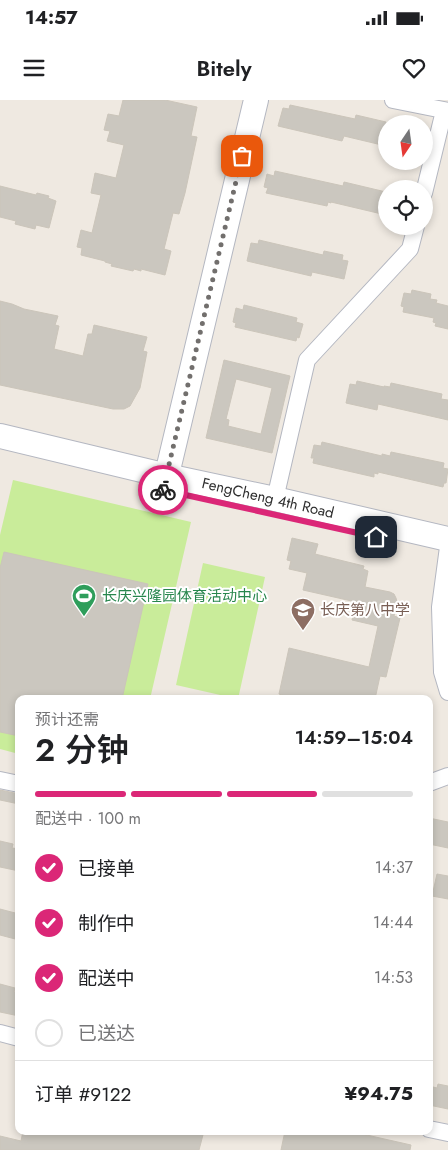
<!DOCTYPE html>
<html lang="zh">
<head>
<meta charset="utf-8">
<style>
	:root { --surface:#fff; --page:#f6f6f6; --text:#202124; --muted:#757577; --line:#e0e0e0; --accent:#db2777 }
	body { margin:0; font-family:Jost,"Noto Sans SC",sans-serif; background:var(--page); color:var(--text); height:100vh; display:flex; flex-direction:column; font-size:19px; white-space:nowrap }
	* { box-sizing:border-box; margin:0 }
	p { font-size:16px; color:var(--muted) }
	.icon { flex:none; width:28px; height:28px; fill:none; stroke:currentColor; stroke-width:2; stroke-linecap:round; stroke-linejoin:round }
	.map { position:relative; flex:1; overflow:hidden }
	.sheet { position:absolute; left:15px; top:595px; width:418px; height:440px; display:flex; flex-direction:column; background:var(--surface); border-radius:10px; box-shadow:0 2px 8px #0003 }
	.sheet>* { flex:none }
	.needle { width:32px; rotate:193deg }
	.tools { position:absolute; left:378px; top:15px; display:grid; gap:10px }
	.tools a { display:grid; place-items:center; width:55px; height:55px; border-radius:50%; background:var(--surface); box-shadow:0 2px 8px #0003; font-size:25px }
	.pin { position:absolute; display:grid; place-items:center; width:42px; height:42px; color:#fff; margin:-21px; border-radius:10px; box-shadow:0 2px 8px #0006 }
	.courier { position:absolute; display:grid; place-items:center; width:50px; height:50px; margin:-25px; border:4px solid #db2777; border-radius:50%; background:#fff; color:#222; box-shadow:0 1px 6px #0007 }
	.overview em { font-style:normal; font-weight:600 }
	.overview div { display:flex; flex-direction:column-reverse }
	.overview { display:flex; align-items:center; justify-content:space-between; height:85px; padding:0 20px }
	h1 { font-size:32px; font-weight:600; line-height:38px }
	.bar { display:grid; grid-template-columns:repeat(4,1fr); gap:8px 5px; align-content:center; height:60px; padding:0 20px }
	.bar i { height:6px; border-radius:4px; background:var(--line) }
	.bar .selected { background:var(--accent) }
	.bar p { grid-column:span 4 }
	.line { display:flex; align-items:center; gap:12px; padding:0 20px; border-top:1px solid var(--line) }
	.line div { flex:1 }
	ol { padding:0 20px; list-style:none }
	li { display:flex; align-items:center; gap:15px; height:55px }
	li p { margin-inline-start:auto }
	li .icon { padding:5px; border-radius:50%; background:var(--accent); color:#fff; stroke-width:4 }
	li:last-child { color:var(--muted) }
	li i { width:28px; height:28px; border:2px solid var(--line); border-radius:50% }
	.status { display:flex; justify-content:space-between; align-items:center; height:35px; padding:0 25px; background:var(--surface); direction:ltr }
	.status svg { height:14px; fill:currentColor }
	header { display:flex; justify-content:space-between; align-items:center; height:65px; padding:0 20px; background:var(--surface); font-size:22px; font-weight:600 }
	.map>svg:first-child { display:block }
	.pitch { fill:#c9ec9a }
	.building { fill:#cbc7bf; stroke:#cbc5ba; fill-rule:evenodd }
	.lines { fill:none; stroke-linecap:round; stroke-linejoin:round }
	.street-casing { stroke:#b4b7c1; stroke-width:18 }
	.secondary-casing { stroke:#b4b7c1; stroke-width:26 }
	.street { stroke:#fff; stroke-width:16 }
	.secondary { stroke:#fff; stroke-width:24 }
	.done { stroke:#726f6d; stroke-width:5; stroke-dasharray:0 9 }
	.route { stroke:#db2777; stroke-width:6 }
	.labels { text-anchor:middle; stroke-width:4; stroke-linejoin:round; paint-order:stroke }
	.street-label { font-size:15px; fill:#2e2e2e; stroke:#fff }
	.leisure-label { font-size:15px; fill:#27864d; stroke:#fff; text-anchor:start }
	.education-label { font-size:15px; fill:#785e54; stroke:#fff; text-anchor:start }
</style>
</head>
<body>
<div class="status"><b>14:57</b><svg viewBox="0 0 49 12"><path d="M0 12V9h3v3zM5 12V6h3v6zM10 12V3h3v9zM15 12V0h3v12zM26 1h20v11H26zM47 4h2v5h-2z"/></svg></div>
<header><svg class="icon" aria-label="menu" viewBox="0 0 24 24"><path d="M4 6h16M4 12h16M4 18h16"/></svg>Bitely<svg class="icon" aria-label="heart" viewBox="0 0 24 24"><path d="M12 20l-8-8c-3-5 5-10 8-4 3-6 11-1 8 4z"/></svg></header>
<div class="map">
<svg width="448" height="1050" viewBox="0 0 448 1050">
	<rect width="100%" height="100%" fill="#efe9e1"/>
	<path class="pitch" d="M 13,380 L 191,422 L 150,599 L 19,599 L 19,654 L 0,649 L 0,435 Z
		M 203,463 L 265,477 L 238,599 L 176,585 Z"/>
	<path class="building" d="M 123,0 L 165,0 L 197,7 L 191,36 L 197,37 L 185,93 L 179,114 L 173,113 L 164,149 L 171,151 L 165,175 L 141,169 L 141,171 L 134,169 L 133,171 L 111,166 L 112,164 L 105,162 L 105,161 L 81,155 L 82,148 L 77,147 L 81,130 L 92,133 L 101,95 L 91,93 L 95,73 L 116,78 L 124,45 L 107,41 L 110,31 L 104,30 L 108,14 L 119,16 Z
		M 290,5 L 355,19 L 356,15 L 386,22 L 386,46 L 344,36 L 342,41 L 278,26 L 283,8 L 289,9 Z
		M 275,71 L 343,86 L 344,82 L 386,92 L 386,115 L 331,102 L 331,103 L 328,102 L 327,106 L 266,93 L 268,88 L 264,87 L 267,74 L 274,76 Z
		M 0,86 L 36,95 L 37,93 L 49,96 L 48,98 L 56,101 L 49,128 L 36,125 L 35,129 L 15,124 L 16,121 L 0,117 Z
		M 259,140 L 323,155 L 324,151 L 343,155 L 342,160 L 348,161 L 344,179 L 312,172 L 311,176 L 247,161 L 251,143 L 258,144 Z
		M 412,190 L 431,194 L 430,199 L 437,200 L 436,203 L 448,206 L 448,229 L 435,226 L 436,223 L 433,222 L 434,218 L 403,212 L 404,207 L 401,206 L 404,193 L 411,194 Z
		M 0,201 L 12,204 L 24,209 L 58,216 L 55,225 L 59,226 L 54,249 L 83,256 L 88,234 L 92,234 L 94,225 L 147,237 L 143,251 L 147,252 L 140,288 L 130,306 L 124,309 L 113,309 L 0,285 Z
		M 244,205 L 297,218 L 296,222 L 303,224 L 299,238 L 297,237 L 296,241 L 235,227 L 236,223 L 233,222 L 236,208 L 243,210 Z
		M 224,260 L 290,276 L 272,353 L 206,338 ZM 236,279 L 272,288 L 261,334 L 228,326 L 229,320 L 226,319 Z
		M 357,281 L 384,287 L 384,286 L 390,287 L 391,283 L 442,294 L 441,299 L 448,300 L 448,320 L 378,304 L 377,310 L 346,303 L 350,284 L 356,285 Z
		M 322,342 L 382,356 L 382,354 L 390,356 L 391,352 L 444,363 L 443,368 L 448,369 L 446,383 L 444,383 L 443,387 L 378,372 L 378,374 L 374,373 L 374,377 L 313,363 L 314,358 L 311,358 L 314,345 L 321,346 Z
		M 292,438 L 318,444 L 315,454 L 364,466 L 363,469 L 368,471 L 365,487 L 390,492 L 394,494 L 396,498 L 397,502 L 394,516 L 400,518 L 386,577 L 380,576 L 375,599 L 284,599 L 285,596 L 279,594 L 289,548 L 369,567 L 378,526 L 352,520 L 356,502 L 303,490 L 307,473 L 289,469 L 291,461 L 287,460 Z
		M 4,452 L 148,484 L 122,599 L 19,599 L 19,636 L 0,632 L 0,468 Z
		M 0,690 L 19,694 L 19,704 L 0,700 Z
		M 429,718 L 448,722 L 448,748 L 429,744 Z
		M 0,741 L 13,744 L 12,748 L 19,749 L 19,771 L 0,767 Z
		M 437,774 L 448,776 L 448,799 L 432,796 Z
		M 0,809 L 19,814 L 19,840 L 0,835 Z
		M 0,884 L 15,888 L 14,892 L 19,893 L 19,916 L 0,912 Z
		M 438,984 L 448,986 L 448,1009 L 429,1005 L 429,986 L 437,988 Z
		M 23,1031 L 204,1031 L 199,1050 L 0,1050 L 0,1036 L 21,1041 Z
		M 285,1031 L 349,1031 L 411,1045 L 410,1050 L 281,1050 Z"/>
	<g class="lines">
		<defs>
			<path id="street" d="M 393,0 L 448,11
				M 424,93 L 444,11
				M 275,399 L 307,260 L 410,149 L 416,126
				M 448,447 L 440,507 L 442,572 L 448,592
				M 0,680 L 19,684
				M 429,683 L 448,676
				M 0,933 L 19,938
				M 429,1029 L 448,1033"/>
			<path id="secondary" d="M 0,336 L 167,376 L 275,399 L 448,439
				M 163,391 L 256,0"/>
		</defs>
		<use href="#street" class="street-casing"/>
		<use href="#secondary" class="secondary-casing"/>
		<use href="#street" class="street"/>
		<use href="#secondary" class="secondary"/>
	</g>
	<g class="lines">
		<path class="done" d="M 163,390 L 242,56"/>
		<path class="route" d="M 163,390 L 376,437"/>
	</g>
	<defs>
		<symbol id="stadium-pin" viewBox="-11 -11 22 30"><path d="M0 17L-7.5 6A9.5 9.5 0 1 1 7.5 6Z" fill="#2e9e5b" stroke="#fff"/><path d="M0-5a6.5 5 0 1 0 0 10a6.5 5 0 1 0 0-10ZM-3.5-1.8h7v3.6h-7Z" fill="#fff"/></symbol>
		<symbol id="school-pin" viewBox="-11 -11 22 30"><path d="M0 17L-7.5 6A9.5 9.5 0 1 1 7.5 6Z" fill="#8d6e63" stroke="#fff"/><path d="M0-5L7-2L0 1L-7-2ZM-4 1L0 2.5L4 1V4Q0 6-4 4Z" fill="#fff"/></symbol>
	</defs>
	<g fill-rule="evenodd">
		<use href="#stadium-pin" x="70" y="482" width="28" height="38"/>
		<use href="#school-pin" x="289" y="496" width="28" height="38"/>
	</g>
	<g class="labels">
		<g class="street-label">
			<text transform="translate(268 398) rotate(13)" y="5">FengCheng 4th Road</text>
		</g>
		<g class="leisure-label">
			<text x="102" y="501">长庆兴隆园体育活动中心</text>
		</g>
		<g class="education-label">
			<text x="320" y="515">长庆第八中学</text>
		</g>
	</g>
</svg>
<div class="tools">
<a><svg class="needle" viewBox="-14 -14 28 28"><path d="M0-13l5 13h-10z" fill="#e53935"/><path d="M0 13l5-13h-10z" fill="#757577"/></svg></a>
<a><svg class="icon" aria-label="locate" viewBox="0 0 24 24"><circle cx="12" cy="12" r="6"/><path d="M12 2v4M12 18v4M2 12h4M18 12h4"/></svg></a>
</div>
<div class="pin" style="left:242px;top:56px;background:#ea580c"><svg class="icon" aria-label="bag" viewBox="0 0 24 24"><path d="M5 8h14l-1 12H6zM9 8a3 3 0 0 1 6 0"/></svg></div>
<div class="pin" style="left:376px;top:437px;background:#1f2937"><svg class="icon" aria-label="home" viewBox="0 0 24 24"><path d="M3 11l9-7 9 7M6 9v11h12V9"/></svg></div>
<div class="courier" style="left:163px;top:390px"><svg class="icon" aria-label="bike" viewBox="0 0 24 24"><circle cx="6" cy="16" r="4"/><circle cx="18" cy="16" r="4"/><path d="M6 16l4-8h5l3 8M10 8l3 8H6M13 5h3"/></svg></div>
<section class="sheet">
<div class="overview"><div><h1>2 分钟</h1><p>预计还需</p></div><em>14:59–15:04</em></div>
<div class="bar"><i class="selected"></i><i class="selected"></i><i class="selected"></i><i></i><p>配送中 · 100 m</p></div>
<ol>
<li><svg class="icon" aria-label="check" viewBox="0 0 24 24"><path d="M5 12l5 5 9-10"/></svg>已接单<p>14:37</p></li>
<li><svg class="icon" aria-label="check" viewBox="0 0 24 24"><path d="M5 12l5 5 9-10"/></svg>制作中<p>14:44</p></li>
<li><svg class="icon" aria-label="check" viewBox="0 0 24 24"><path d="M5 12l5 5 9-10"/></svg>配送中<p>14:53</p></li>
<li><i></i>已送达</li>
</ol>
<div class="line" style="height:65px"><div>订单 #9122</div><b>¥94.75</b></div>
</section>
</div>
</body>
</html>
